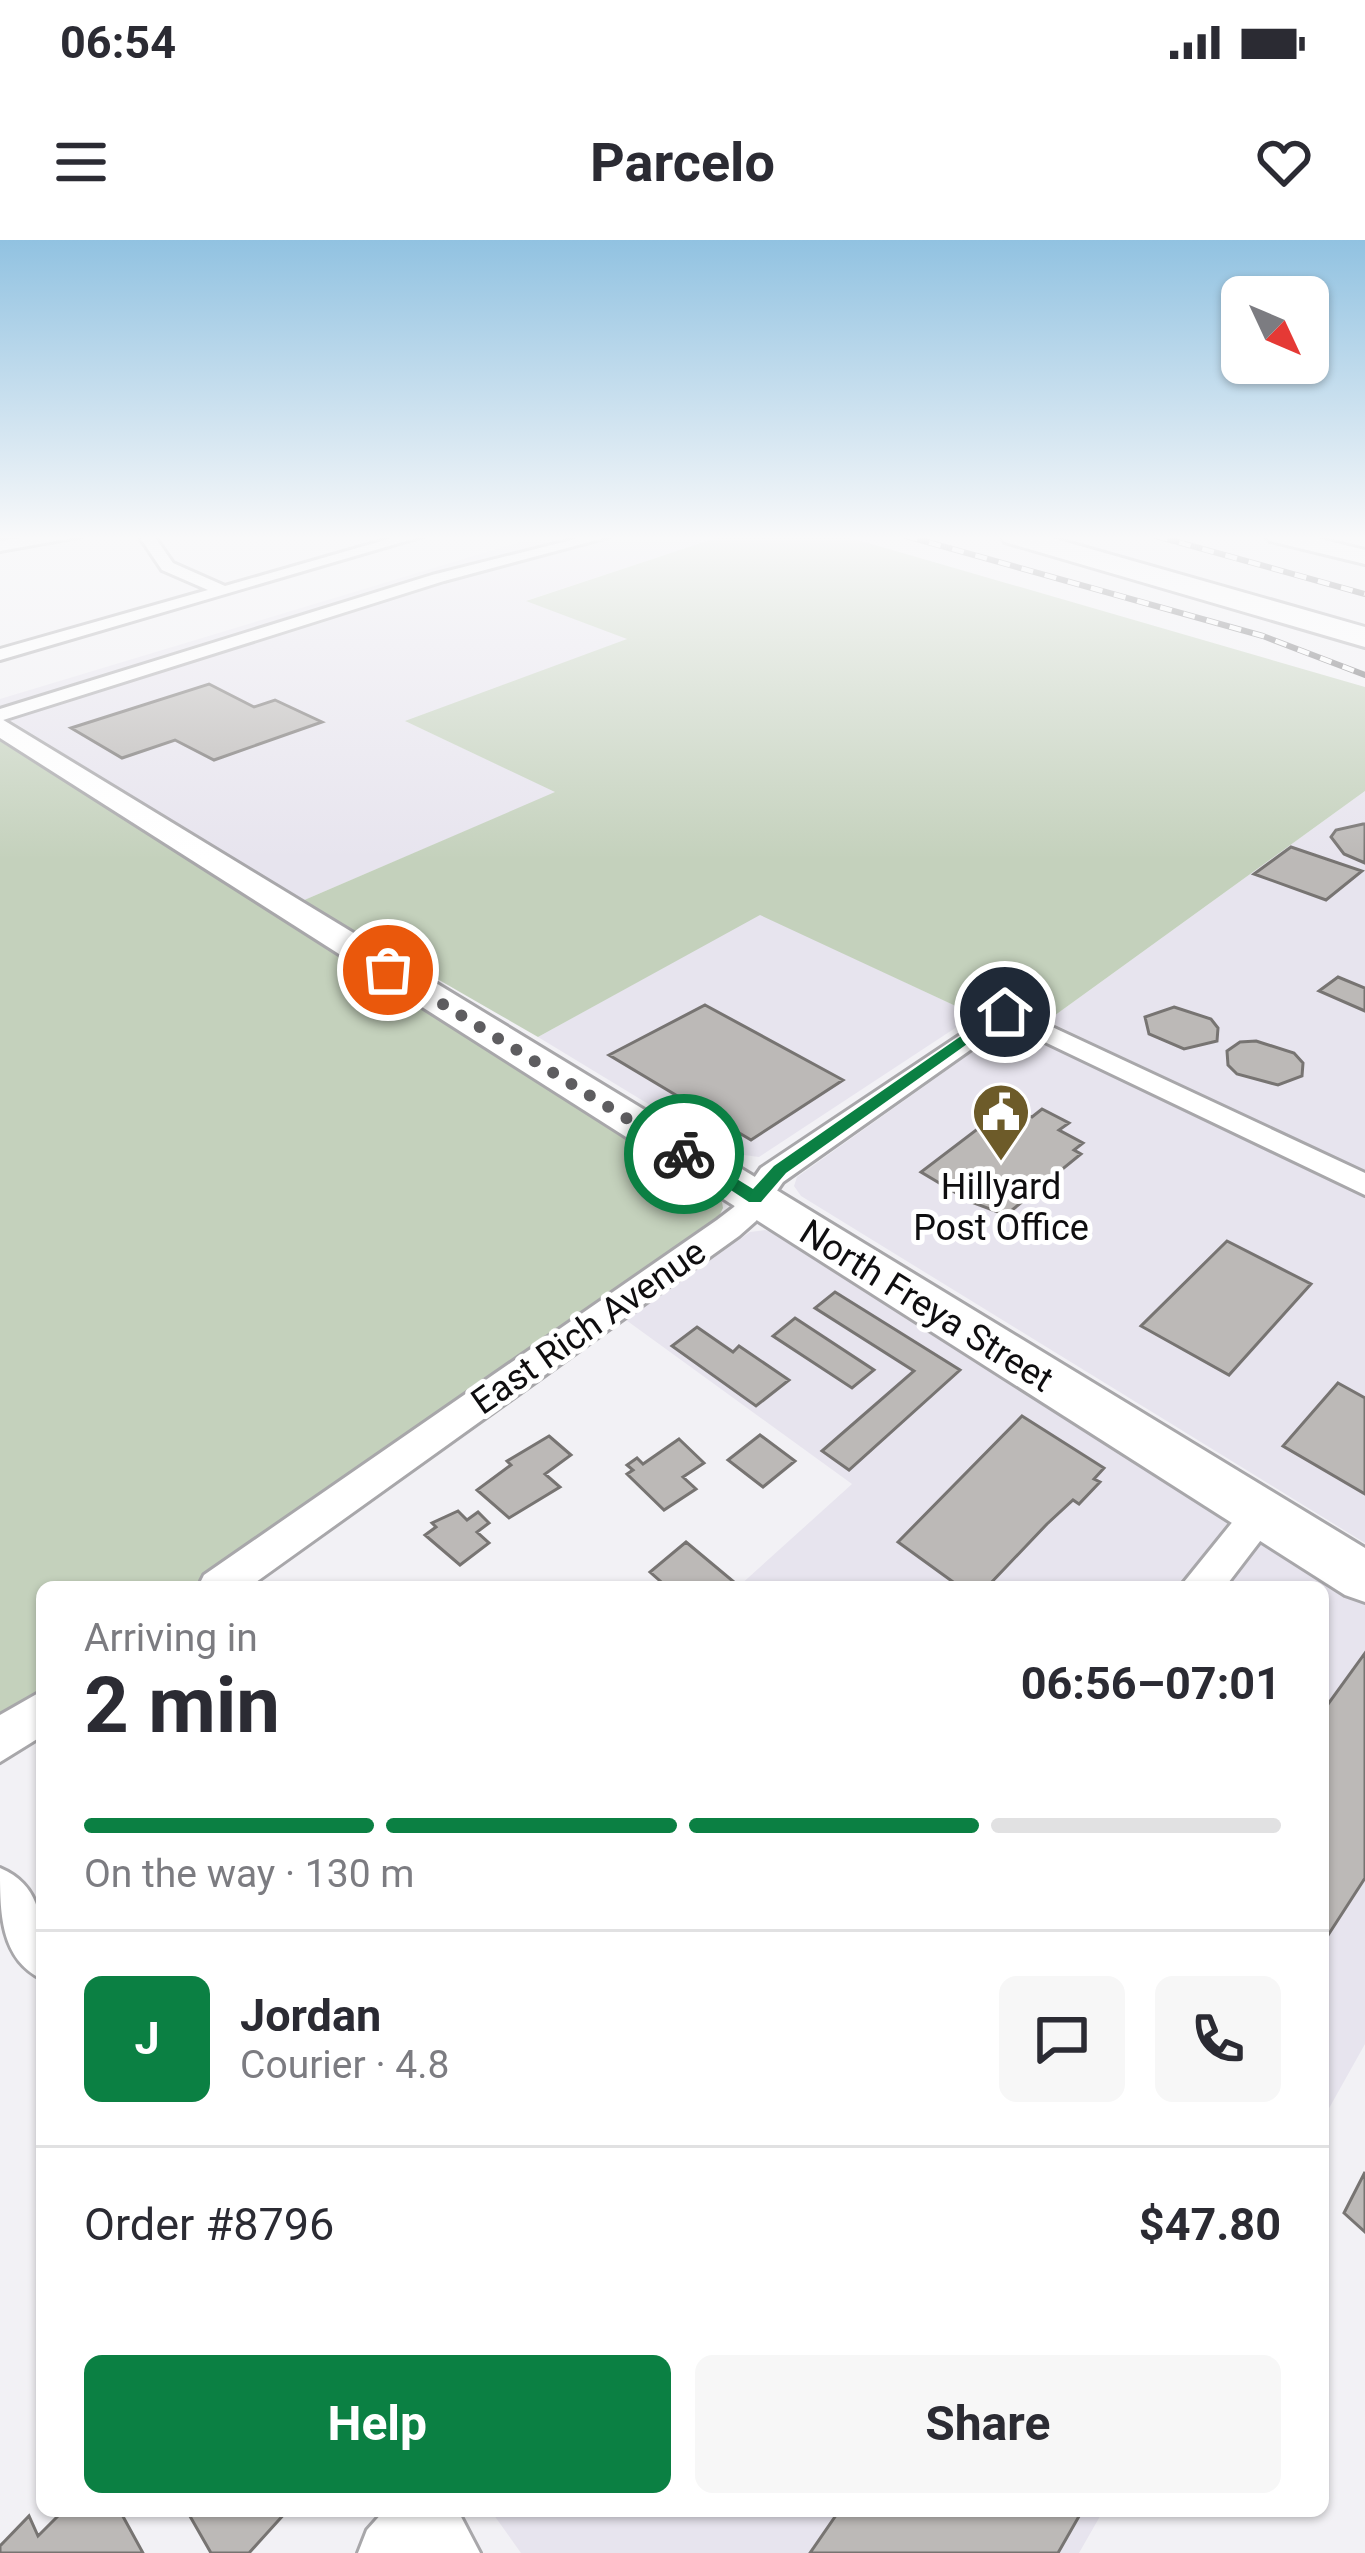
<!DOCTYPE html>
<html lang="en">
<head>
<meta charset="utf-8">
<style>
	:root { --surface:#fff; --page:#f7f7f7; --text:#2b2b33; --muted:#7c7c81; --line:#e1e1e2; --accent:#0b8043 }
	body { margin:0; font-family:Roboto,sans-serif; background:var(--page); color:var(--text); height:100vh; display:flex; flex-direction:column; font-size:45px; white-space:nowrap }
	* { box-sizing:border-box; margin:0 }
	p { font-size:39px; color:var(--muted) }
	.icon { flex:none; width:66px; height:66px; fill:none; stroke:currentColor; stroke-width:2; stroke-linecap:round; stroke-linejoin:round }
	.map { position:relative; flex:1; overflow:hidden }
	.panel { position:absolute; left:36px; top:1341px; width:1293px; height:936px; display:flex; flex-direction:column; background:var(--surface); border-radius:18px; box-shadow:0 3px 9px #0004 }
	.panel>* { flex:none }
	.needle { width:78px; rotate:134deg }
	.controls { position:absolute; left:1221px; top:36px; display:grid; gap:24px }
	.controls a { display:grid; place-items:center; width:108px; height:108px; border-radius:18px; background:var(--surface); box-shadow:0 3px 9px #0004; font-size:60px }
	.pin { position:absolute; display:grid; place-items:center; width:102px; height:102px; color:#fff; margin:-51px; border:6px solid #fff; border-radius:50%; box-shadow:0 3px 12px #0007 }
	.courier { position:absolute; display:grid; place-items:center; width:120px; height:120px; margin:-60px; border:9px solid #0b8043; border-radius:50%; background:#fff; color:#222; box-shadow:0 3px 15px #0007 }
	.headline em { font-style:normal; font-weight:700 }
	.headline div { display:flex; flex-direction:column-reverse }
	.headline { display:flex; align-items:center; justify-content:space-between; height:204px; padding:0 48px }
	h1 { font-size:78px; font-weight:700; line-height:90px }
	.bar { display:grid; grid-template-columns:repeat(4,1fr); gap:18px 12px; align-content:center; height:144px; padding:0 48px }
	.bar i { height:15px; border-radius:9px; background:var(--line) }
	.bar .active { background:var(--accent) }
	.bar p { grid-column:span 4 }
	.line { display:flex; align-items:center; gap:30px; padding:0 48px; border-top:3px solid var(--line) }
	.line div { flex:1 }
	.round { display:grid; place-items:center; flex:none; width:126px; height:126px; border-radius:18px; background:var(--page) }
	.primary-button { display:flex; gap:24px; margin-top:auto; padding:24px 48px }
	.primary-button a { flex:1; height:138px; border-radius:18px; background:var(--accent); color:#fff; font-size:48px; font-weight:700; line-height:138px; text-align:center }
	.primary-button a+a { background:var(--page); color:var(--text) }
	.status { display:flex; justify-content:space-between; align-items:center; height:84px; padding:0 60px; background:var(--surface); direction:ltr }
	.status svg { height:33px; fill:currentColor }
	header { display:flex; justify-content:space-between; align-items:center; height:156px; padding:0 48px; background:var(--surface); font-size:54px; font-weight:700 }
	.map>svg:first-child { display:block }
	.built { fill:#e7e4ee }
	.green { fill:#c4d1bc }
	.building { fill:#bcb9b7; stroke:#777472; stroke-width:3 }
	.lines { fill:none; stroke-linecap:round; stroke-linejoin:round }
	.street-casing { stroke:#a8a7aa; stroke-width:6 }
	.secondary-casing { stroke:#a8a7aa; stroke-width:6 }
	.primary-casing { stroke:#a8a7aa; stroke-width:6 }
	.highway-casing { stroke:#a8a7aa; stroke-width:6 }
	.street { fill:#fff; fill-rule:evenodd }
	.secondary { fill:#fff; fill-rule:evenodd }
	.primary { fill:#fff; fill-rule:evenodd }
	.highway { fill:#fff; fill-rule:evenodd }
	.rail-casing { stroke:#69686b; stroke-width:6 }
	.rail { stroke:#fff; stroke-width:4.5; stroke-dasharray:12; stroke-linecap:butt }
	.route { fill:#0b8043 }
	.done { stroke:#5e5d60; stroke-width:12; stroke-dasharray:0 21.6 }
	.labels { text-anchor:middle; stroke-width:10; stroke-linejoin:round; paint-order:stroke }
	.poi-label { font-size:36px; fill:#0f0e10; stroke:#fff }
	.street-label { font-size:36px; fill:#0f0e10; stroke:#fff }
</style>
</head>
<body>
<div class="status"><b>06:54</b><svg viewBox="0 0 49 12"><path d="M0 12V9h3v3zM5 12V6h3v6zM10 12V3h3v9zM15 12V0h3v12zM26 1h20v11H26zM47 4h2v5h-2z"/></svg></div>
<header><svg class="icon" aria-label="menu" viewBox="0 0 24 24"><path d="M4 6h16M4 12h16M4 18h16"/></svg>Parcelo<svg class="icon" aria-label="heart" viewBox="0 0 24 24"><path d="M12 20l-8-8c-3-5 5-10 8-4 3-6 11-1 8 4z"/></svg></header>
<div class="map">
<svg width="1365" height="2313" viewBox="0 0 1365 2313">
	<rect width="100%" height="100%" fill="#f2f1f5"/>
	<path class="built" d="M 540,296 L 722,296 L 528,360 L 628,399 L 407,482 L 557,552 L 302,661 L 0,474 L 0,459 Z
		M 1365,551 L 1365,932 L 1047,781 Z
		M 760,674 L 975,775 L 759,917 L 729,913 L 538,797 Z
		M 1011,790 L 1031,793 L 1365,953 L 1365,1303 L 801,956 L 794,946 L 797,937 L 992,798 Z
		M 765,990 L 782,994 L 1365,1356 L 1365,1804 L 1323,1879 L 1323,1347 L 738,1347 L 852,1244 L 626,1080 L 750,992 Z
		M 491,2271 L 1103,2271 L 1079,2313 L 521,2313 Z"/>
	<path class="green" d="M 722,296 L 844,296 L 1365,447 L 1365,551 L 1047,781 L 1000,758 L 975,775 L 760,675 L 538,797 L 302,661 L 555,552 L 405,481 L 627,399 L 526,361 Z
		M 0,501 L 709,946 L 721,956 L 723,968 L 717,980 L 189,1347 L 42,1347 L 42,1449 L 0,1479 Z"/>
	<path class="building" d="M 209,444 L 254,467 L 275,460 L 322,482 L 214,520 L 175,500 L 122,518 L 71,488 Z
		M 1363,584 L 1365,584 L 1365,623 L 1344,614 L 1331,597 L 1336,590 Z
		M 1291,607 L 1362,631 L 1326,660 L 1254,634 Z
		M 1338,737 L 1365,748 L 1365,771 L 1319,751 Z
		M 705,765 L 843,840 L 751,900 L 609,815 Z
		M 1174,767 L 1211,779 L 1218,788 L 1217,801 L 1184,809 L 1149,794 L 1145,777 Z
		M 1256,801 L 1294,813 L 1303,823 L 1302,836 L 1278,845 L 1237,834 L 1228,825 L 1227,811 L 1240,802 Z
		M 1009,865 L 1032,877 L 1042,869 L 1069,883 L 1059,890 L 1083,903 L 1074,910 L 1081,914 L 1006,975 L 971,962 L 921,932 Z
		M 1227,1001 L 1311,1044 L 1229,1135 L 1141,1086 Z
		M 835,1052 L 960,1130 L 849,1230 L 822,1211 L 914,1131 L 815,1068 Z
		M 795,1078 L 874,1130 L 852,1148 L 773,1096 Z
		M 697,1087 L 733,1112 L 739,1106 L 789,1140 L 756,1166 L 672,1106 Z
		M 1338,1143 L 1365,1158 L 1365,1254 L 1283,1206 Z
		M 1022,1176 L 1104,1228 L 1094,1239 L 1100,1242 L 1079,1264 L 1073,1260 L 1047,1284 L 987,1347 L 960,1347 L 898,1302 Z
		M 760,1195 L 795,1221 L 763,1247 L 728,1220 Z
		M 549,1196 L 571,1215 L 545,1234 L 560,1247 L 509,1278 L 477,1250 L 511,1225 L 507,1221 Z
		M 679,1199 L 704,1223 L 683,1237 L 696,1249 L 664,1270 L 627,1234 L 633,1230 L 627,1225 L 637,1218 L 643,1224 Z
		M 458,1271 L 467,1280 L 478,1272 L 489,1283 L 477,1292 L 489,1303 L 460,1325 L 425,1295 L 436,1287 L 432,1283 Z
		M 686,1302 L 734,1342 L 728,1347 L 667,1347 L 650,1332 Z
		M 1365,1413 L 1365,1638 L 1323,1703 L 1323,1471 Z
		M 1365,1932 L 1365,1992 L 1344,1973 Z
		M 63,2271 L 120,2271 L 143,2313 L 0,2313 L 0,2306 L 29,2276 L 38,2296 Z
		M 187,2271 L 287,2271 L 249,2313 L 211,2313 Z
		M 839,2271 L 1082,2271 L 1058,2313 L 810,2313 Z"/>
	<g class="lines">
		<defs>
			<path id="street" d="M 41,296 L 83,296 L 0,311 L 0,301 Z
				M 139,296 L 154,296 L 173,323 L 225,346 L 399,296 L 423,296 L 0,420 L 0,409 L 208,350 L 162,330 Z
				M 587,296 L 608,297 L 444,341 L 0,481 L 0,469 L 432,335 Z
				M 1005,765 L 1365,933 L 1365,955 L 1007,784 L 783,942 L 756,981 L 739,996 L 249,1347 L 198,1347 L 204,1335 L 717,980 L 734,967 L 761,928 Z
				M 1261,1259 L 1275,1264 L 1280,1275 L 1225,1347 L 1180,1347 L 1247,1264 Z
				M 42,1451 L 42,1496 L 0,1522 L 0,1475 Z
				M 0,1628 C 48,1648 42,1695 42,1739 C 0,1719 0,1672 0,1628 Z
				M 384,2271 L 458,2271 L 480,2313 L 358,2313 L 367,2290 Z"/>
			<path id="secondary" d="M 0,478 L 1365,1308 L 1365,1362 L 1345,1355 L 0,498 Z"/>
			<path id="primary" d="M 1266,296 L 1308,296 L 1365,310 L 1365,324 L 1270,301 Z"/>
			<path id="highway" d="M 1001,296 L 1045,296 L 1365,387 L 1365,407 L 1005,302 Z"/>
		</defs>
		<use href="#street" class="street-casing"/>
		<use href="#secondary" class="secondary-casing"/>
		<use href="#primary" class="primary-casing"/>
		<use href="#highway" class="highway-casing"/>
		<use href="#street" class="street"/>
		<use href="#secondary" class="secondary"/>
		<use href="#primary" class="primary"/>
		<use href="#highway" class="highway"/>
		<defs>
			<path id="rail" d="M 906,296 L 1263,396 L 1365,435
				M 1156,296 L 1365,354"/>
		</defs>
		<use href="#rail" class="rail-casing"/>
		<use href="#rail" class="rail"/>
	</g>
	<linearGradient id="sky" x2="0" y2="1"><stop stop-color="#91c2e1"/><stop offset="0.48" stop-color="#f9f9fa"/><stop offset="1" stop-color="#f9f9fa" stop-opacity="0"/></linearGradient>
	<rect width="1365" height="620" fill="url(#sky)"/>
	<path class="route" d="M 1000,769 L 1012,772 L 786,933 L 761,962 L 749,962 L 676,914 L 690,910 L 753,949 L 774,926 Z"/>
	<g class="lines">
		<path class="done" d="M 388,730 L 684,914"/>
	</g>
	<defs>
		<symbol id="civic-pin" viewBox="-11 -11 22 30"><path d="M0 17L-7.5 6A9.5 9.5 0 1 1 7.5 6Z" fill="#6d5b29" stroke="#fff"/><path d="M-.6-6.5H3V-4.5H.6V-3L4-1V1h2V6H-6V1h2V-1L-.6-3ZM-1.2 2.5V6h2.4V2.5Z" fill="#fff"/></symbol>
	</defs>
	<g fill-rule="evenodd">
		<use href="#civic-pin" x="968" y="839" width="66" height="90"/>
	</g>
	<g class="labels">
		<g class="poi-label">
			<text x="1001" y="959">Hillyard<tspan x="1001" dy="41">Post Office</tspan></text>
		</g>
		<g class="street-label">
			<text transform="translate(927 1065) rotate(32)" y="13">North Freya Street</text>
			<text transform="translate(588 1086) rotate(-35)" y="13">East Rich Avenue</text>
		</g>
	</g>
</svg>
<div class="controls">
<a><svg class="needle" viewBox="-14 -14 28 28"><path d="M0-13l5 13h-10z" fill="#e53935"/><path d="M0 13l5-13h-10z" fill="#7c7c81"/></svg></a>
</div>
<div class="pin" style="left:388px;top:730px;background:#ea580c"><svg class="icon" aria-label="bag" viewBox="0 0 24 24"><path d="M5 8h14l-1 12H6zM9 8a3 3 0 0 1 6 0"/></svg></div>
<div class="pin" style="left:1005px;top:772px;background:#1f2937"><svg class="icon" aria-label="home" viewBox="0 0 24 24"><path d="M3 11l9-7 9 7M6 9v11h12V9"/></svg></div>
<div class="courier" style="left:684px;top:914px"><svg class="icon" aria-label="bike" viewBox="0 0 24 24"><circle cx="6" cy="16" r="4"/><circle cx="18" cy="16" r="4"/><path d="M6 16l4-8h5l3 8M10 8l3 8H6M13 5h3"/></svg></div>
<section class="panel">
<div class="headline"><div><h1>2 min</h1><p>Arriving in</p></div><em>06:56–07:01</em></div>
<div class="bar"><i class="active"></i><i class="active"></i><i class="active"></i><i></i><p>On the way · 130 m</p></div>
<div class="line" style="height:216px"><b class="round" style="background:var(--accent);color:#fff">J</b><div><b>Jordan</b><p>Courier · 4.8</p></div><a class="round"><svg class="icon" aria-label="chat" viewBox="0 0 24 24"><path d="M4 5h16v11H9l-5 4z"/></svg></a><a class="round"><svg class="icon" aria-label="phone" viewBox="0 0 24 24"><path d="M5 4h4l2 5-3 2q2 4 5 5l2-3 5 2v4C11 20 4 13 5 4z"/></svg></a></div>
<div class="line" style="height:156px"><div>Order #8796</div><b>$47.80</b></div>
<div class="primary-button"><a>Help</a><a>Share</a></div>
</section>
</div>
</body>
</html>
